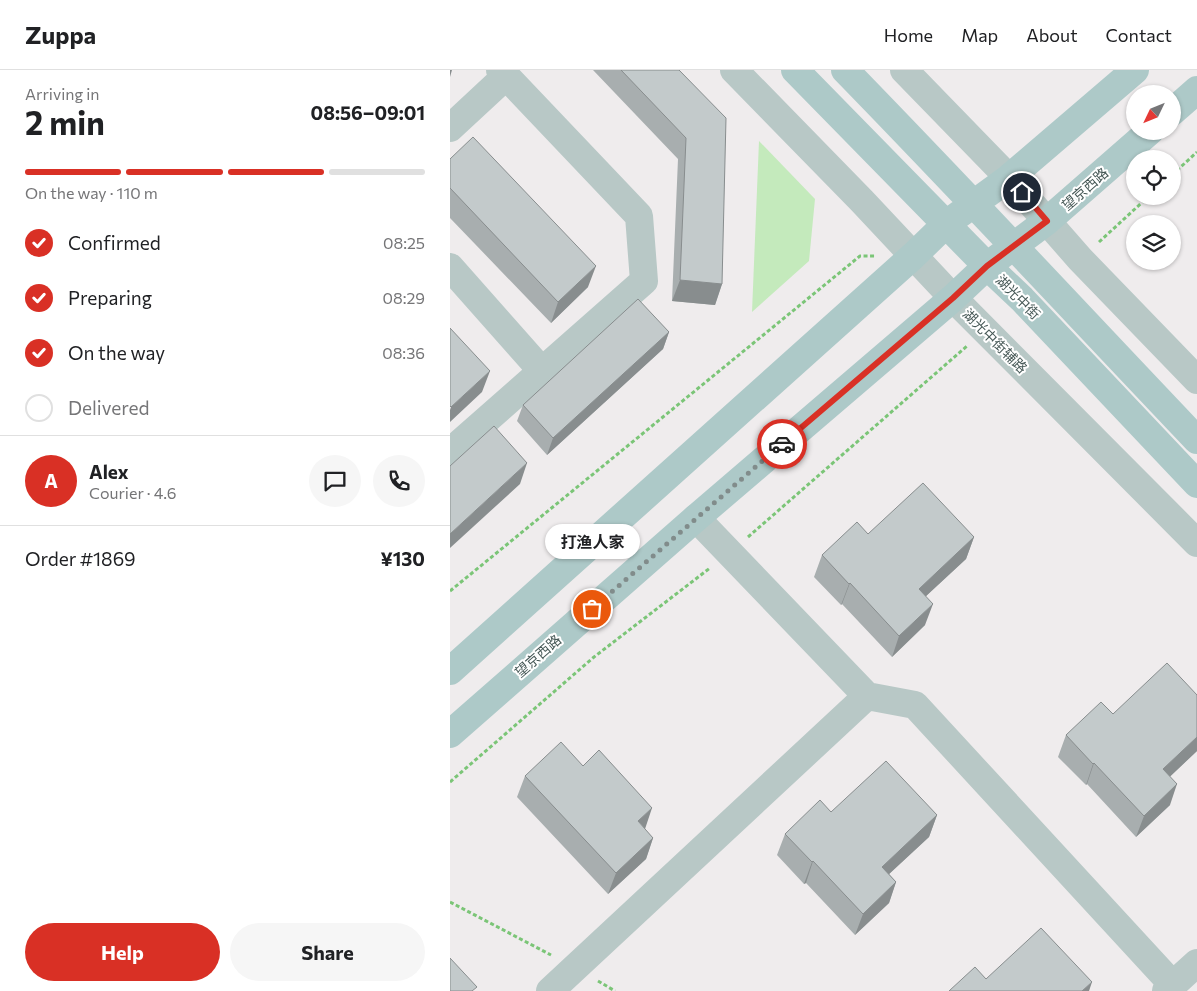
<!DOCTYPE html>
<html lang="en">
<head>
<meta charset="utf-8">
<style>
	:root { --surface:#fff; --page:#f6f6f6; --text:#202124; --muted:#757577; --line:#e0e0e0; --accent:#d93025 }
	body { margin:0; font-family:Commissioner,"Noto Sans SC",sans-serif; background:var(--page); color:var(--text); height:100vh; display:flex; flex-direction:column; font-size:19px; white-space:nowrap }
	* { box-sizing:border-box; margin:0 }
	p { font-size:16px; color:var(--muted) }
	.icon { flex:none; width:28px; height:28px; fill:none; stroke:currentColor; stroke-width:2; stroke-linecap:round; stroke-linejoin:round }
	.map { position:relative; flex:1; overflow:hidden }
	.side { display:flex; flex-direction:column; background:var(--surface); width:450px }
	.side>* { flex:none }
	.needle { width:32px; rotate:227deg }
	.tools { position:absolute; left:676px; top:15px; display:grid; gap:10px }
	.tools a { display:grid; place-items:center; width:55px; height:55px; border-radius:50%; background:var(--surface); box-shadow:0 1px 4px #0004; font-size:25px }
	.pin { position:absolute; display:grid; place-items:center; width:42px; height:42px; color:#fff; margin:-21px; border:2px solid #fff; border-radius:50%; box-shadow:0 1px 5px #0007 }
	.courier { position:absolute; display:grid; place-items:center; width:50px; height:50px; margin:-25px; border:4px solid #d93025; border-radius:50%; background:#fff; color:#222; box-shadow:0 1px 6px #0007 }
	.bubble { position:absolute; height:35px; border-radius:18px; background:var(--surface); box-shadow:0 1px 4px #0004; font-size:16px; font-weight:700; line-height:35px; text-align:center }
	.overview em { font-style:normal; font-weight:700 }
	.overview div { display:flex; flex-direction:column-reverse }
	.overview { display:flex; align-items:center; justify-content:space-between; height:85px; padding:0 25px }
	h1 { font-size:32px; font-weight:700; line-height:38px }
	.bar { display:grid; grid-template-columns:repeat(4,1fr); gap:8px 5px; align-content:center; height:60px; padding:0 25px }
	.bar i { height:6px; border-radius:4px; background:var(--line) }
	.bar .active { background:var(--accent) }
	.bar p { grid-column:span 4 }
	.line { display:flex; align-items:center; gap:12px; padding:0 25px; border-top:1px solid var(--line) }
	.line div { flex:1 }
	.round { display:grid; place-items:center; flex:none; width:52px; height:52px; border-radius:26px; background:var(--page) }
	ol { padding:0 25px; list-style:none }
	li { display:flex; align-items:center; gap:15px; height:55px }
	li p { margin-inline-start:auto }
	li .icon { padding:5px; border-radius:50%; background:var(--accent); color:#fff; stroke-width:4 }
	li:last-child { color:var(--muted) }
	li i { width:28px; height:28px; border:2px solid var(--line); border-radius:50% }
	.button { display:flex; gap:10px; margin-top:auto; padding:10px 25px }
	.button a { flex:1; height:58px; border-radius:30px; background:var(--accent); color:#fff; font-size:20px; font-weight:700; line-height:58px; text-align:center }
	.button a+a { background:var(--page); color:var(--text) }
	header { display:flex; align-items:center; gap:30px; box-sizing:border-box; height:70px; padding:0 25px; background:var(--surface); border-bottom:1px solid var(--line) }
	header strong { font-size:24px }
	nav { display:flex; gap:28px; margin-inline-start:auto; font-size:18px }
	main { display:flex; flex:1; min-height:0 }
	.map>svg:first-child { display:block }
	.green { fill:#c4eabc }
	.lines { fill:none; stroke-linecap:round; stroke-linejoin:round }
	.path { stroke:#7bc577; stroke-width:3; stroke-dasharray:4 2.5; stroke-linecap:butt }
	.minor { stroke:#b8c8c6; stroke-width:28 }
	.major { stroke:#adc9c8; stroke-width:28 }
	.wall { fill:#a8aeaf }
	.shaded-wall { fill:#888d8e }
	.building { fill:#c3cacb; stroke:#888d8e }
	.done { stroke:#818c8b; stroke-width:5; stroke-dasharray:0 9 }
	.route { stroke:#d93025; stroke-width:6 }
	.labels { text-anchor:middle; stroke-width:4; stroke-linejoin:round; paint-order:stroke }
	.street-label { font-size:14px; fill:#465856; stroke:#fff }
</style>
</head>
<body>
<header>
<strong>Zuppa</strong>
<nav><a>Home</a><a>Map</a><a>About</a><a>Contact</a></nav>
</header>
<main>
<section class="side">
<div class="overview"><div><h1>2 min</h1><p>Arriving in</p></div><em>08:56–09:01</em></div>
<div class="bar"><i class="active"></i><i class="active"></i><i class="active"></i><i></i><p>On the way · 110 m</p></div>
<ol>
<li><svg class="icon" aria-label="check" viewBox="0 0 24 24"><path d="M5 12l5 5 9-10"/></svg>Confirmed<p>08:25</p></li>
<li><svg class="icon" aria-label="check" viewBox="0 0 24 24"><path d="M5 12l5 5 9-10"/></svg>Preparing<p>08:29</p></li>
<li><svg class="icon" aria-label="check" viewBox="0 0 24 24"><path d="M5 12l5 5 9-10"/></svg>On the way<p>08:36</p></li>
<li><i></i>Delivered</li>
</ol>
<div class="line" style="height:90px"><b class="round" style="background:var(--accent);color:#fff">A</b><div><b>Alex</b><p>Courier · 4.6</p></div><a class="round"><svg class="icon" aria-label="chat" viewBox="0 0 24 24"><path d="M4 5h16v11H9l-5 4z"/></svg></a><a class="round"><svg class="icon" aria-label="phone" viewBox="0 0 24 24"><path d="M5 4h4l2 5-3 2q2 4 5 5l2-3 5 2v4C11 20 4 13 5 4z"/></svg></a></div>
<div class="line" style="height:65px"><div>Order #1869</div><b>¥130</b></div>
<div class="button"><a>Help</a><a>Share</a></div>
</section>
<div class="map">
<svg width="747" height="921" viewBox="0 0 747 921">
	<rect width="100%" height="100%" fill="#efeced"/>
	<path class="green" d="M 309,71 L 365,129 L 359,191 L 302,242 Z"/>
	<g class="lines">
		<path class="path" d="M 722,105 L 747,82
			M 649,172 L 699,126
			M 298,467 L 517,276
			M 0,521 L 410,186 L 425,186
			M 0,712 L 144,587 L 260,498
			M 0,832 L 101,885
			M 148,911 L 165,921"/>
		<path class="minor" d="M 284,0 L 412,131 L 503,228 L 747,473
			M 454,0 L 559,108 L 630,189 L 747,310
			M 0,58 L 56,6 L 50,0
			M 0,197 L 92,301
			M 0,382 L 194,211 L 189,146 L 56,6
			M 246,448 L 417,626
			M 100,921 L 417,626 L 465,635 L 723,915
			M 716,921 L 747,893"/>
		<path class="major" d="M 345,0 L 537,196 L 572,229 L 747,414
			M 395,0 C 514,122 630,247 747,370
			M 722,42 L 747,20
			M 0,601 L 463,186 L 496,154 L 559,108 L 685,0
			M 0,664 L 246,448 L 503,228 L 537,196 L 597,151 L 700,61"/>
	</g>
	<path class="wall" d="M 143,0 L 229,0 L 272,214 L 265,235 L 222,231 L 228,89 Z
		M 0,89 L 138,217 L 101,253 L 0,148 Z
		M 219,262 L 213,279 L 97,385 L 67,351 L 73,335 Z
		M 418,464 L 524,467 L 516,489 L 476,526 L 475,555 L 442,587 L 392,534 L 391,535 L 364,507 L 372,485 Z
		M 747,625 L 747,681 L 720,706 L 720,735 L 686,767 L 637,714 L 636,715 L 608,687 L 616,665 L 663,644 Z
		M 133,696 L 203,768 L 196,789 L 158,824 L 67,727 L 75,706 Z
		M 381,742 L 487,745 L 479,767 L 439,804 L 446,812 L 439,833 L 405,865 L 356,813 L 354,814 L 327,785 L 335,764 Z"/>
	<path class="shaded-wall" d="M 0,0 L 2,0 L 0,7 Z
		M 146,196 L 138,217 L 101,253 L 108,232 Z
		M 230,210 L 272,214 L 265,235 L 222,231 Z
		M 219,262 L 213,279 L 97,385 L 103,368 Z
		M 40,301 L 32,322 L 0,352 L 0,340 L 1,337 Z
		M 77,393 L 70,414 L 0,478 L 0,464 Z
		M 524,467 L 516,489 L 461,540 L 469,519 Z
		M 400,513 L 392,534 L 391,535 L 399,514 Z
		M 483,534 L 475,555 L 442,587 L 449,566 Z
		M 747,667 L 747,681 L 706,720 L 713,699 Z
		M 644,693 L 637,714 L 636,715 L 643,694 Z
		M 727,714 L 720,735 L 686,767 L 694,746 Z
		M 202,738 L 195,759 L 188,751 Z
		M 487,745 L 479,767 L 424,818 L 432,797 Z
		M 203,768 L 196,789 L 158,824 L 166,803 Z
		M 363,791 L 356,813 L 354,814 L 362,792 Z
		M 446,812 L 439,833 L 405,865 L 413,844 Z
		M 642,912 L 639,921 L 632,921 Z"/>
	<path class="building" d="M 171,0 L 229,0 L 276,48 L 272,214 L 230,210 L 236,68 Z
		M 23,67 L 146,196 L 108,232 L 0,118 L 0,89 Z
		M 188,229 L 219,262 L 103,368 L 73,335 Z
		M 0,258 L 40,301 L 1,337 L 0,336 Z
		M 44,356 L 77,393 L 0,464 L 0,396 Z
		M 473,413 L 524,467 L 469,519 L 483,534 L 449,566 L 400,513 L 399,514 L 372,485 L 407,452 L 418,464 Z
		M 717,593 L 747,625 L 747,667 L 713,699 L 727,714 L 694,746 L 644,693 L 643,694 L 616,665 L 651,632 L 663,644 Z
		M 111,672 L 133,696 L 149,680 L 202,738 L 188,751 L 203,768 L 166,803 L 75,706 Z
		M 436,691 L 487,745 L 432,797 L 446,812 L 413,844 L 363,791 L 362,792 L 335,764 L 370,730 L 381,742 Z
		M 591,858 L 642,912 L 632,921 L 499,921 L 525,897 L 536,909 Z
		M 0,888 L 27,917 L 22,921 L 0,921 Z"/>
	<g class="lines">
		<path class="done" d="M 142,539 L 332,374"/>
		<path class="route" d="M 332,374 L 503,228 L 537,196 L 597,151 L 572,122"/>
	</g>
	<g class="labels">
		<g class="street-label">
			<text transform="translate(635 119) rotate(-41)" y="5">望京西路</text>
			<text transform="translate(568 227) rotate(45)" y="5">湖光中街</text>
			<text transform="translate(545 271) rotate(45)" y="5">湖光中街辅路</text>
			<text transform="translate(88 586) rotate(-41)" y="5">望京西路</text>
		</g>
	</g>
</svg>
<div class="tools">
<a><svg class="needle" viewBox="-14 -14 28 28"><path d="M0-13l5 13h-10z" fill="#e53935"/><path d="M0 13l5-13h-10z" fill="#757577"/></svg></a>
<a><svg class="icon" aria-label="locate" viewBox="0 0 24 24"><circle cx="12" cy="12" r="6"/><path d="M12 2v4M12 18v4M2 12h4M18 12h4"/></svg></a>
<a><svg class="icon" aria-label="layers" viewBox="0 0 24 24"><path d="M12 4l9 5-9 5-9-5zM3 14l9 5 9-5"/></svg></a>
</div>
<div class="pin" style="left:142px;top:539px;background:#ea580c"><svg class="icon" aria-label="bag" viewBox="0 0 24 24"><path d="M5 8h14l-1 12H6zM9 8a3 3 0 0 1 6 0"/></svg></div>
<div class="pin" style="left:572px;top:122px;background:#1f2937"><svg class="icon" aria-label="home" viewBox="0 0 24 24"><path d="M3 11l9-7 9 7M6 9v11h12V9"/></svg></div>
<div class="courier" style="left:332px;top:374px"><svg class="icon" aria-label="car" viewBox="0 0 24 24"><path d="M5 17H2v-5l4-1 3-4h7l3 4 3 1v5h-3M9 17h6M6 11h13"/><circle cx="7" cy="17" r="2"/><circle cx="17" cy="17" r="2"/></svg></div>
<div class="bubble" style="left:95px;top:454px;width:95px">打渔人家</div>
</div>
</main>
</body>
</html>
